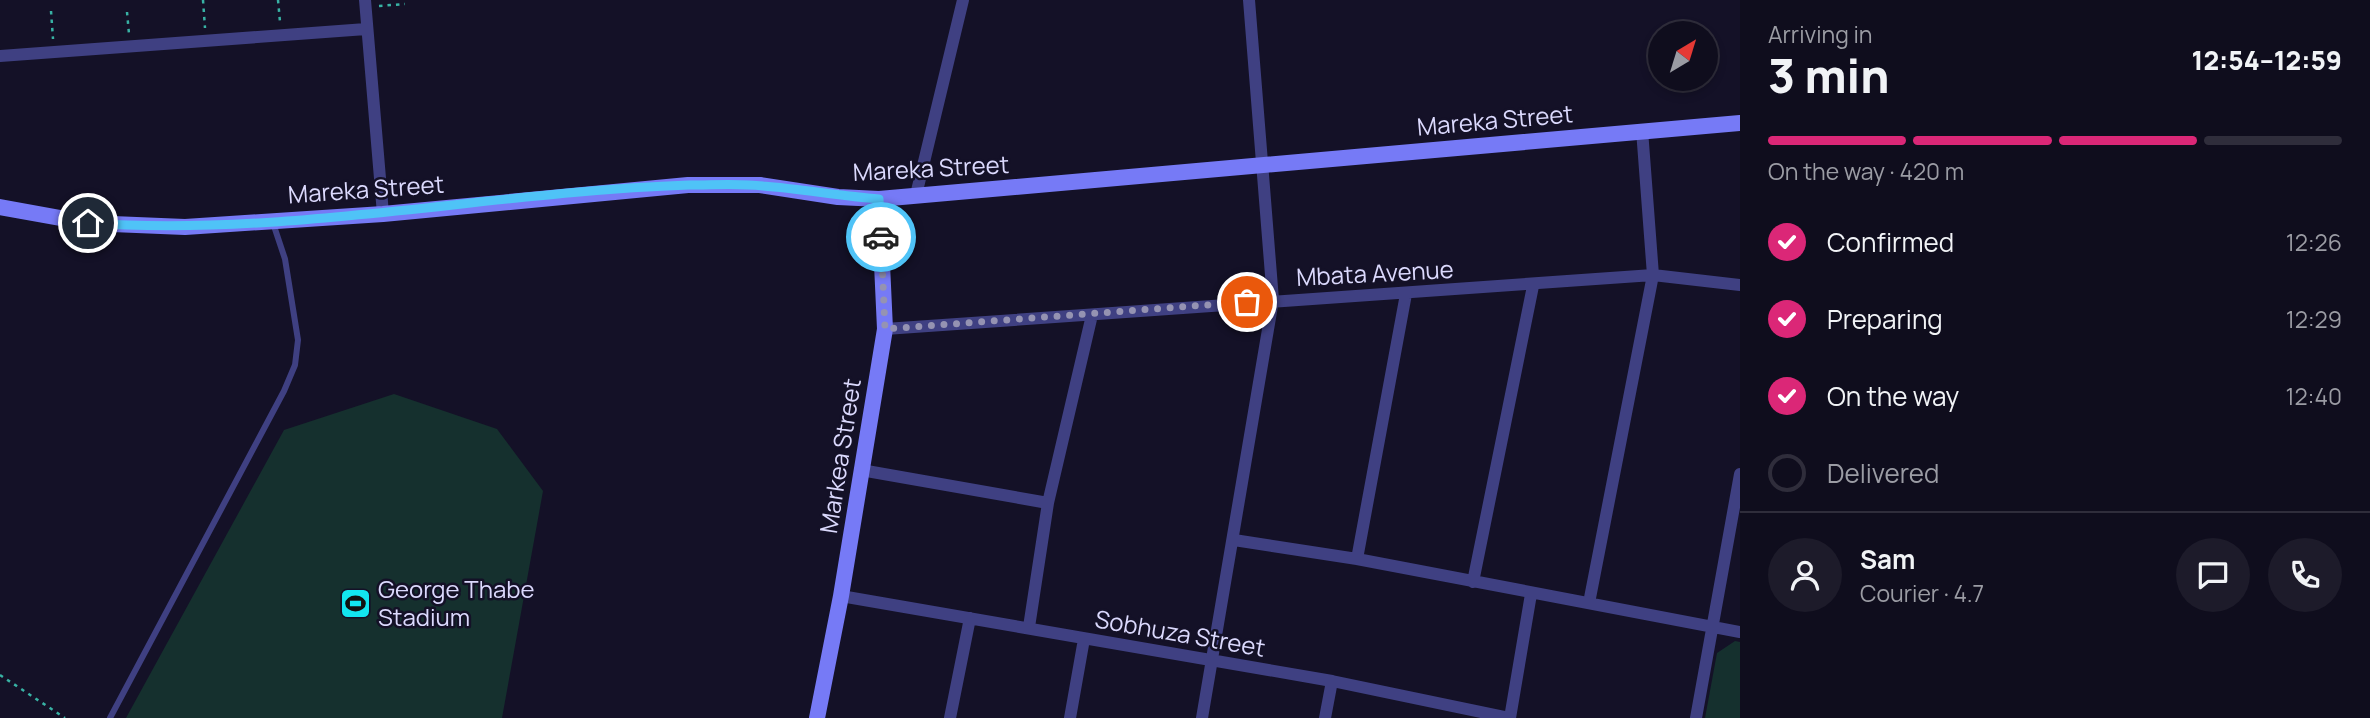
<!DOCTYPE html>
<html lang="en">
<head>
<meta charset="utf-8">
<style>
	:root { --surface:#0f0d1d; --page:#1d1b2a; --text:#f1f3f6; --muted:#9b9ca4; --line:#2f2d3b; --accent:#db2777 }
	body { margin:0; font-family:Manrope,sans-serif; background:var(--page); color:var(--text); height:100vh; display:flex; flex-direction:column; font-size:26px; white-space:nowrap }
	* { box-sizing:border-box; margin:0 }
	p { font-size:23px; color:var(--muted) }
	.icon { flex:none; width:38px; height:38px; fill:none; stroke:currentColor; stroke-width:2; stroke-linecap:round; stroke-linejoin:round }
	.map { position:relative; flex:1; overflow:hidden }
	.side { display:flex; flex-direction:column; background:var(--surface); width:630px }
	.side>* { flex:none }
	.needle { width:46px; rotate:38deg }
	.buttons { position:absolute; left:1648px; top:21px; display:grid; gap:14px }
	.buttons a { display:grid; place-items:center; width:70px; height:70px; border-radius:50%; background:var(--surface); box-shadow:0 4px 10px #0003,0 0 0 2px var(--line); font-size:35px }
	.pin { position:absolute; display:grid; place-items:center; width:60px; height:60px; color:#fff; margin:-30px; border:4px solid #fff; border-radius:50%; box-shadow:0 2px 7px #0007 }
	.courier { position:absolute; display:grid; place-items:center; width:70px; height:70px; margin:-35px; border:5px solid #4fc3f7; border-radius:50%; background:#fff; color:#222; box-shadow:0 2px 9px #0007 }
	.head em { font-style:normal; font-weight:800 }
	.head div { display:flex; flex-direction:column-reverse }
	.head { display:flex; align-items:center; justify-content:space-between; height:119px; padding:0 28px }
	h1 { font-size:46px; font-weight:800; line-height:52px }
	.bar { display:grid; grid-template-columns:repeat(4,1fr); gap:10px 7px; align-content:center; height:84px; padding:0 28px }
	.bar i { height:9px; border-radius:5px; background:var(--line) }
	.bar .selected { background:var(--accent) }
	.bar p { grid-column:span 4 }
	.line { display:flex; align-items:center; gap:18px; padding:0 28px; border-top:2px solid var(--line) }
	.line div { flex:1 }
	.round { display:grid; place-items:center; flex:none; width:74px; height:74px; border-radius:37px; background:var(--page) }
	ol { padding:0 28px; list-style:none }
	li { display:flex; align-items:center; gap:21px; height:77px }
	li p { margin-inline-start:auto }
	li .icon { padding:7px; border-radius:50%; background:var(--accent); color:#fff; stroke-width:4 }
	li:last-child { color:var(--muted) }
	li i { width:38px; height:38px; border:4px solid var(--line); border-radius:50% }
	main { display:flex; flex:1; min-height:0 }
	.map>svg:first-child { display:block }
	.green { fill:#15302e }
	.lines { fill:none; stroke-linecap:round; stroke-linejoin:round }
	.path { stroke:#38b2a4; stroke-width:2.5; stroke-dasharray:3.5 5; stroke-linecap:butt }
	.lane { stroke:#3f4082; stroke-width:6 }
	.street { stroke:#3f4082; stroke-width:12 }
	.secondary { stroke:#767af6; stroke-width:16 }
	.done { stroke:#9593b2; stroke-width:7; stroke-dasharray:0 12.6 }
	.route { stroke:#4fc3f7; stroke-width:9 }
	.labels { text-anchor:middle; stroke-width:5; stroke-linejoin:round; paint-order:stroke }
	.street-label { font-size:24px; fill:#dbd9fd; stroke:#141127 }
	.poi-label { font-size:24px; fill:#dbd9fd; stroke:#141127; text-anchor:start }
</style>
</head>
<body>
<main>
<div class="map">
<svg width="1740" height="718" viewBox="0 0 1740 718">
	<rect width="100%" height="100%" fill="#141127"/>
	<path class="green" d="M 394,394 L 497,429 L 543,491 L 502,718 L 126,718 L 284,430 Z
		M 1735,641 L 1740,642 L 1740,718 L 1705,718 L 1717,653 Z"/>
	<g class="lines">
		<path class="path" d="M 203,0 L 205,28
			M 278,0 L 280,22
			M 379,6 L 405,4
			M 51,11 L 53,39
			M 127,12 L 129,34
			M 0,675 L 65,718"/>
		<path class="lane" d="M 110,718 L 284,391 L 295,365 L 298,340 L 285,259 L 273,223"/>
		<path class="street" d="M 365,0 L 383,214
			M 0,56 L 366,29
			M 916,195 L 963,0
			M 885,329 L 1653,275 L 1740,285
			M 861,470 L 1048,503
			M 1234,540 L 1357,559 L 1740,632
			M 1357,559 L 1406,294
			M 1473,582 L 1533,286
			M 841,596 L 1332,681 L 1510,718
			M 1589,603 L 1653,275 L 1642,130
			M 1029,627 L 1048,503 L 1092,315
			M 950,718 L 970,618
			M 1070,718 L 1084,639
			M 1202,718 L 1273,300 L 1249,0
			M 1325,718 L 1332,681
			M 1510,718 L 1531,594
			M 1696,718 L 1740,474"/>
		<path class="secondary" d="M 0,207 L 88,223 L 185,227 L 383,214 L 688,185 L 760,185 L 838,197 L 879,199 L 1740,123
			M 817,718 L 841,596 L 885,329 L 879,199"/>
	</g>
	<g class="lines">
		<path class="done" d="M 881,237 L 885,329 L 1247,302"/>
		<path class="route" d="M 88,223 C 289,237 488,192 689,185 C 714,185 739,183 763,186 C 802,189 840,196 879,199 L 881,237"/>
	</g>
	<defs>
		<symbol id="stadium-square" viewBox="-11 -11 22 22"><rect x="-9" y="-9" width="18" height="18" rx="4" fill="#12e5f0" stroke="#141127"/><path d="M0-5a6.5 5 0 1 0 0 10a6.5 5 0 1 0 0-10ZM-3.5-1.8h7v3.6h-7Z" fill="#111"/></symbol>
	</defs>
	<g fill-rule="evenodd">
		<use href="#stadium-square" x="338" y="586" width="35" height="35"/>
	</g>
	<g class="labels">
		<g class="street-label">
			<text transform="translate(1495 121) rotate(-5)" y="8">Mareka Street</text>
			<text transform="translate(931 169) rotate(-3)" y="8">Mareka Street</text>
			<text transform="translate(366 190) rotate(-4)" y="8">Mareka Street</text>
			<text transform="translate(1375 274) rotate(-3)" y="8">Mbata Avenue</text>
			<text transform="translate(841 456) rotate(-81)" y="8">Markea Street</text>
			<text transform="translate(1180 634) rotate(10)" y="8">Sobhuza Street</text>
		</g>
		<g class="poi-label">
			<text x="378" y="598">George Thabe<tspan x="378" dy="28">Stadium</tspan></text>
		</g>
	</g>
</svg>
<div class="buttons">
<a><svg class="needle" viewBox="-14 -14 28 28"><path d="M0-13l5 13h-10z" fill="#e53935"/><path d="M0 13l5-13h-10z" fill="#9b9ca4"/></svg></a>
</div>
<div class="pin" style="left:1247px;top:302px;background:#ea580c"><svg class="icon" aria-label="bag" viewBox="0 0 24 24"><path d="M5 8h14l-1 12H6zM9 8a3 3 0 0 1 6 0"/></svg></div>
<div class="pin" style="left:88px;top:223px;background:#1f2937"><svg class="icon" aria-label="home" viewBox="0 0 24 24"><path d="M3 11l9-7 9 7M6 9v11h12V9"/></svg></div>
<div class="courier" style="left:881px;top:237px"><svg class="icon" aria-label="car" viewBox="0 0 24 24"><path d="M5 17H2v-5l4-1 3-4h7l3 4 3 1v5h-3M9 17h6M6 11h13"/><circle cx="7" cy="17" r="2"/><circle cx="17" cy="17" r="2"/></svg></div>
</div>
<section class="side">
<div class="head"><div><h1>3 min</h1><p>Arriving in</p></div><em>12:54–12:59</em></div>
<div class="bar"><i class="selected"></i><i class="selected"></i><i class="selected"></i><i></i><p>On the way · 420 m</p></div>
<ol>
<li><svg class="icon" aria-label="check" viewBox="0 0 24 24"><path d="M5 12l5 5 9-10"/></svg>Confirmed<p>12:26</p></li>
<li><svg class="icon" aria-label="check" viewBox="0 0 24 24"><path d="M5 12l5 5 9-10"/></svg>Preparing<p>12:29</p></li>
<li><svg class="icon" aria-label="check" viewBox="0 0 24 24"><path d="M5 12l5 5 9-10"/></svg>On the way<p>12:40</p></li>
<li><i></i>Delivered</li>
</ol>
<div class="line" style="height:126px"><a class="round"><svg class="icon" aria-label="person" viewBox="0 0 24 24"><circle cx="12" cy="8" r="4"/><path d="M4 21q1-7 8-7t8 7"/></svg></a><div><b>Sam</b><p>Courier · 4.7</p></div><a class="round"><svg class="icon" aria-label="chat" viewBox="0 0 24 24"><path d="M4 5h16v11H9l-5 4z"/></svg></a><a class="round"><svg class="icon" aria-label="phone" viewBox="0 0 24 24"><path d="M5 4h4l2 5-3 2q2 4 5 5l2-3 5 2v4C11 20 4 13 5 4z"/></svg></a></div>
</section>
</main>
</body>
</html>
